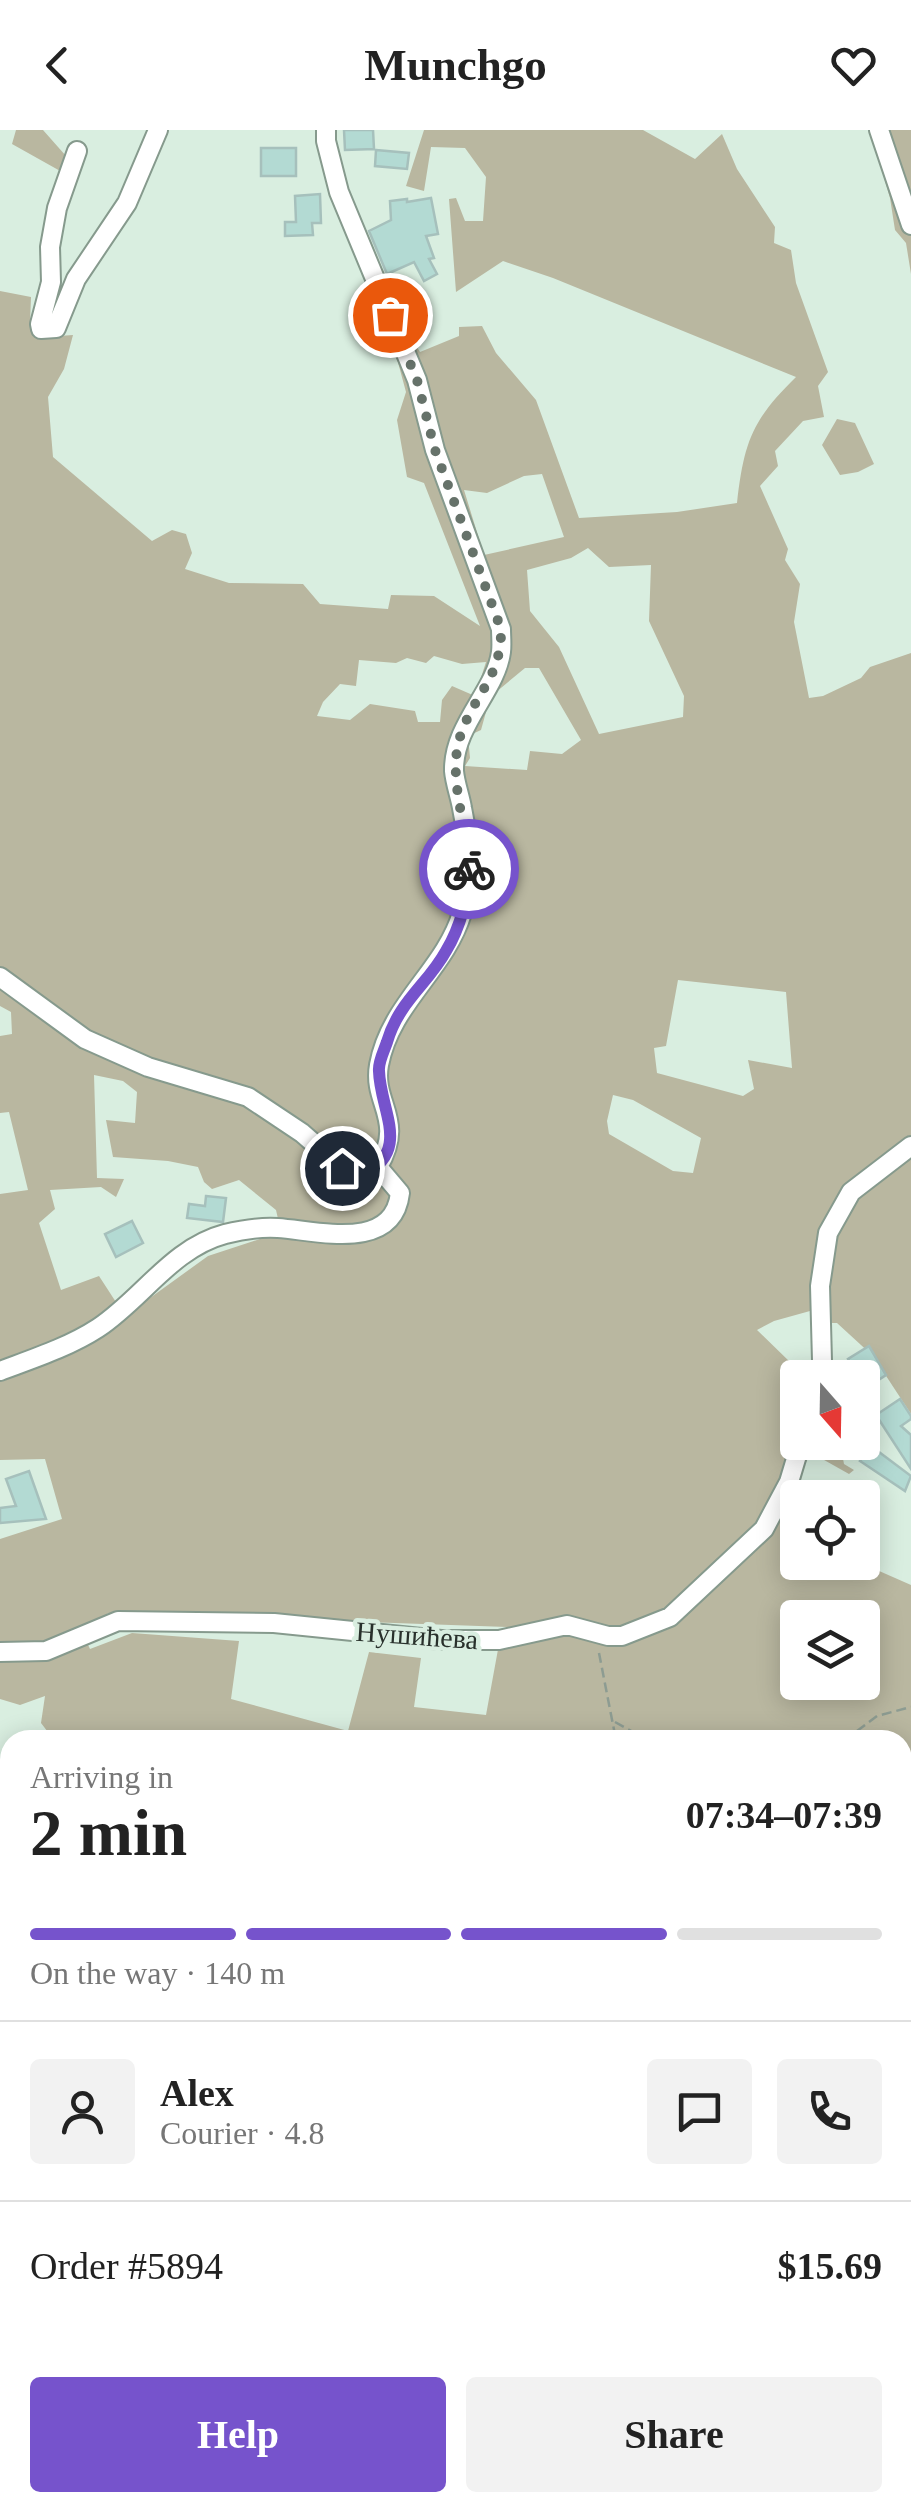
<!DOCTYPE html>
<html lang="en">
<head>
<meta charset="utf-8">
<style>
	:root { --surface:#fff; --page:#f2f2f2; --text:#222; --muted:#767676; --line:#e0e0e0; --accent:#7653cc }
	body { margin:0; font-family:Georgia,serif; background:var(--page); color:var(--text); height:100vh; display:flex; flex-direction:column; font-size:38px; white-space:nowrap }
	* { box-sizing:border-box; margin:0 }
	p { font-size:32px; color:var(--muted) }
	.icon { flex:none; width:55px; height:55px; fill:none; stroke:currentColor; stroke-width:2; stroke-linecap:round; stroke-linejoin:round }
	.map { position:relative; flex:1; overflow:hidden }
	.drawer { position:absolute; left:0px; top:1600px; width:912px; height:782px; display:flex; flex-direction:column; background:var(--surface); border-radius:30px 30px 0 0; box-shadow:0 5px 25px #0003 }
	.drawer>* { flex:none }
	.needle { width:65px; rotate:160deg }
	.buttons { position:absolute; left:780px; top:1230px; display:grid; gap:20px }
	.buttons a { display:grid; place-items:center; width:100px; height:100px; border-radius:10px; background:var(--surface); box-shadow:0 5px 25px #0003; font-size:50px }
	.pin { position:absolute; display:grid; place-items:center; width:85px; height:85px; color:#fff; margin:-42px; border:5px solid #fff; border-radius:50%; box-shadow:0 2px 10px #0007 }
	.courier { position:absolute; display:grid; place-items:center; width:100px; height:100px; margin:-50px; border:8px solid #7653cc; border-radius:50%; background:#fff; color:#222; box-shadow:0 2px 12px #0007 }
	.summary em { font-style:normal; font-weight:700 }
	.summary div { display:flex; flex-direction:column-reverse }
	.summary { display:flex; align-items:center; justify-content:space-between; height:170px; padding:0 30px }
	h1 { font-size:65px; font-weight:700; line-height:75px }
	.bar { display:grid; grid-template-columns:repeat(4,1fr); gap:15px 10px; align-content:center; height:120px; padding:0 30px }
	.bar i { height:12px; border-radius:8px; background:var(--line) }
	.bar .selected { background:var(--accent) }
	.bar p { grid-column:span 4 }
	.line { display:flex; align-items:center; gap:25px; padding:0 30px; border-top:2px solid var(--line) }
	.line div { flex:1 }
	.round { display:grid; place-items:center; flex:none; width:105px; height:105px; border-radius:10px; background:var(--page) }
	.cta { display:flex; gap:20px; margin-top:auto; padding:20px 30px }
	.cta a { flex:1; height:115px; border-radius:10px; background:var(--accent); color:#fff; font-size:40px; font-weight:700; line-height:115px; text-align:center }
	.cta a+a { background:var(--page); color:var(--text) }
	header { display:flex; justify-content:space-between; align-items:center; height:130px; padding:0 30px; background:var(--surface); font-size:45px; font-weight:700 }
	.map>svg:first-child { display:block }
	.green { fill:#b9b7a0; fill-rule:evenodd }
	.building { fill:#b3dad3; stroke:#a6c0bc; stroke-width:2.5 }
	.lines { fill:none; stroke-linecap:round; stroke-linejoin:round }
	.minor-casing { stroke:#869a8d; stroke-width:22 }
	.path { stroke:#8d9c92; stroke-width:2.5; stroke-dasharray:10 5; stroke-linecap:butt }
	.minor { stroke:#fff; stroke-width:18 }
	.done { stroke:#66726a; stroke-width:10; stroke-dasharray:0 18 }
	.route { stroke:#7653cc; stroke-width:12 }
	.labels { text-anchor:middle; stroke-width:9; stroke-linejoin:round; paint-order:stroke }
	.street-label { font-size:28px; fill:#28302b; stroke:#d9eee0 }
</style>
</head>
<body>
<header><svg class="icon" aria-label="back" viewBox="0 0 24 24"><path d="M15 5l-7 7 7 7"/></svg>Munchgo<svg class="icon" aria-label="heart" viewBox="0 0 24 24"><path d="M12 20l-8-8c-3-5 5-10 8-4 3-6 11-1 8 4z"/></svg></header>
<div class="map">
<svg width="911" height="2381" viewBox="0 0 911 2381">
	<rect width="100%" height="100%" fill="#d9eee0"/>
	<path class="green" d="M 16,0 L 43,0 L 66,26 L 62,42 L 12,14 Z
		M 424,0 L 643,0 L 695,29 L 722,4 L 737,39 L 775,97 L 774,113 L 791,120 L 796,153 L 828,242 L 818,256 L 824,287 L 803,291 L 775,321 L 778,336 L 760,356 L 788,419 L 785,430 L 800,454 L 794,492 L 809,568 L 823,566 L 861,548 L 870,537 L 911,523 L 911,1284 L 873,1226 L 837,1193 L 828,1193 L 829,1127 L 810,1181 L 774,1191 L 757,1200 L 791,1233 L 824,1240 L 826,1247 L 798,1248 L 798,1312 L 840,1313 L 844,1334 L 854,1340 L 849,1344 L 817,1326 L 814,1319 L 774,1385 L 797,1400 L 798,1432 L 861,1433 L 911,1455 L 911,2381 L 0,2381 L 0,1733 L 10,1739 L 10,2372 L 902,2372 L 902,1610 L 54,1610 L 41,1593 L 45,1566 L 20,1575 L 0,1569 L 0,1409 L 62,1389 L 45,1329 L 0,1330 L 0,1064 L 28,1060 L 9,982 L 0,983 L 0,906 L 12,904 L 11,882 L 0,876 L 0,161 L 31,167 L 30,194 L 45,207 L 73,205 L 64,239 L 48,267 L 53,327 L 152,411 L 172,400 L 186,404 L 192,423 L 185,439 L 229,453 L 303,454 L 320,474 L 388,479 L 391,465 L 434,466 L 480,496 L 424,353 L 407,347 L 397,290 L 406,262 L 393,214 L 377,208 L 386,185 L 397,210 L 408,203 L 420,222 L 459,206 L 459,197 L 482,196 L 496,223 L 536,270 L 579,388 L 677,382 L 737,373 C 744,312 752,290 796,247 L 553,148 L 503,131 L 456,162 L 449,69 L 456,68 L 465,91 L 483,91 L 486,47 L 465,18 L 431,17 L 424,61 L 406,56 ZM 542,344 L 564,407 L 484,425 L 464,360 L 487,363 L 524,346 ZM 588,418 L 609,437 L 651,435 L 649,491 L 684,566 L 683,587 L 599,604 L 559,517 L 530,481 L 527,440 L 571,428 ZM 434,526 L 462,534 L 486,532 L 475,566 L 452,556 L 442,570 L 440,592 L 418,592 L 415,581 L 370,574 L 350,590 L 317,586 L 323,572 L 340,554 L 356,556 L 359,530 L 396,533 L 407,528 L 426,533 ZM 525,538 L 539,538 L 581,610 L 562,624 L 530,621 L 527,640 L 465,636 L 470,628 L 468,606 L 481,600 L 486,582 L 484,572 ZM 678,850 L 786,862 L 792,938 L 748,930 L 754,959 L 743,966 L 657,943 L 654,918 L 666,916 ZM 94,945 L 123,951 L 137,962 L 135,993 L 106,990 L 113,1027 L 168,1031 L 198,1037 L 204,1052 L 212,1059 L 239,1050 L 276,1080 L 281,1102 L 208,1126 L 125,1186 L 99,1146 L 61,1160 L 39,1093 L 55,1079 L 50,1060 L 101,1057 L 116,1067 L 124,1049 L 97,1048 ZM 613,965 L 633,970 L 701,1008 L 693,1043 L 673,1041 L 609,1004 L 607,991 ZM 108,1483 L 507,1497 L 508,1497 L 469,1513 L 499,1514 L 486,1585 L 414,1577 L 421,1528 L 369,1522 L 348,1601 L 231,1569 L 239,1511 L 132,1503 L 90,1519 L 81,1500 L 105,1488 ZM 798,1488 L 862,1488 L 862,1552 L 798,1552 Z
		M 870,0 L 911,0 L 911,144 L 906,113 L 895,100 L 890,68 Z
		M 837,289 L 855,293 L 874,334 L 858,342 L 840,345 L 822,315 Z"/>
	<path class="building" d="M 344,0 L 373,0 L 374,19 L 345,20 Z
		M 261,18 L 296,18 L 296,46 L 261,46 Z
		M 376,20 L 409,23 L 407,39 L 375,36 Z
		M 320,64 L 321,93 L 312,93 L 313,105 L 285,106 L 285,92 L 296,92 L 295,66 Z
		M 431,68 L 438,104 L 426,106 L 434,128 L 429,129 L 437,144 L 424,151 L 414,132 L 387,144 L 369,101 L 391,90 L 390,71 L 407,69 L 407,72 Z
		M 206,1066 L 226,1068 L 223,1092 L 187,1088 L 189,1074 L 205,1076 Z
		M 132,1091 L 143,1113 L 116,1127 L 105,1104 Z
		M 869,1216 L 886,1245 L 866,1258 L 862,1248 L 859,1248 L 848,1229 Z
		M 900,1269 L 911,1286 L 911,1289 L 901,1296 L 911,1305 L 911,1339 L 876,1285 Z
		M 871,1316 L 911,1346 L 905,1361 L 860,1331 Z
		M 29,1341 L 46,1389 L 0,1393 L 0,1378 L 16,1376 L 6,1349 Z"/>
	<g class="lines">
		<defs>
			<path id="minor" d="M 326,0 L 326,11 L 339,62 L 417,250 L 435,320 L 501,499 C 501,506 502,515 501,522 C 496,561 453,595 454,641 C 455,653 460,666 462,678 C 469,713 473,748 462,783 C 445,840 390,874 379,935 C 372,974 406,989 378,1037
				M 879,0 L 911,95
				M 77,21 L 57,78 L 50,117 L 51,152 L 40,194 L 41,199 L 56,198 L 76,149 L 127,73 L 158,0
				M 0,847 L 85,909 L 148,937 L 248,967 L 302,1003 L 342,1038 L 363,1045 L 378,1037
				M 0,1241 C 32,1229 69,1217 98,1198 C 142,1169 172,1118 225,1104 C 241,1100 262,1097 278,1098 C 319,1101 393,1122 400,1063 L 378,1037
				M 818,1248 L 822,1231 L 820,1156 L 828,1103 L 851,1062 L 911,1016
				M 0,1522 L 46,1521 L 118,1491 L 274,1493 L 441,1510 L 499,1510 L 567,1495 L 608,1506 L 622,1506 L 670,1487 L 764,1399 L 789,1352 L 801,1312"/>
		</defs>
		<use href="#minor" class="minor-casing"/>
		<path class="path" d="M 599,1523 L 616,1610
			M 615,1592 L 642,1607 L 655,1610
			M 845,1610 L 877,1586 L 911,1577
			M 0,1972 L 10,1972"/>
		<use href="#minor" class="minor"/>
	</g>
	<g class="lines">
		<path class="done" d="M 390,185 L 417,250 L 435,320 L 501,499 C 502,548 473,565 460,607 C 447,650 468,696 469,739"/>
		<path class="route" d="M 342,1038 L 363,1045 C 412,1020 380,981 379,941 C 378,932 384,921 387,912 C 399,871 428,854 446,821 C 460,798 469,766 469,739"/>
	</g>
	<g class="labels">
		<g class="street-label">
			<text transform="translate(417 1505) rotate(4)" y="10">Нушићева</text>
		</g>
	</g>
</svg>
<div class="buttons">
<a><svg class="needle" viewBox="-14 -14 28 28"><path d="M0-13l5 13h-10z" fill="#e53935"/><path d="M0 13l5-13h-10z" fill="#767676"/></svg></a>
<a><svg class="icon" aria-label="locate" viewBox="0 0 24 24"><circle cx="12" cy="12" r="6"/><path d="M12 2v4M12 18v4M2 12h4M18 12h4"/></svg></a>
<a><svg class="icon" aria-label="layers" viewBox="0 0 24 24"><path d="M12 4l9 5-9 5-9-5zM3 14l9 5 9-5"/></svg></a>
</div>
<div class="pin" style="left:390px;top:185px;background:#ea580c"><svg class="icon" aria-label="bag" viewBox="0 0 24 24"><path d="M5 8h14l-1 12H6zM9 8a3 3 0 0 1 6 0"/></svg></div>
<div class="pin" style="left:342px;top:1038px;background:#1f2937"><svg class="icon" aria-label="home" viewBox="0 0 24 24"><path d="M3 11l9-7 9 7M6 9v11h12V9"/></svg></div>
<div class="courier" style="left:469px;top:739px"><svg class="icon" aria-label="bike" viewBox="0 0 24 24"><circle cx="6" cy="16" r="4"/><circle cx="18" cy="16" r="4"/><path d="M6 16l4-8h5l3 8M10 8l3 8H6M13 5h3"/></svg></div>
<section class="drawer">
<div class="summary"><div><h1>2 min</h1><p>Arriving in</p></div><em>07:34–07:39</em></div>
<div class="bar"><i class="selected"></i><i class="selected"></i><i class="selected"></i><i></i><p>On the way · 140 m</p></div>
<div class="line" style="height:180px"><a class="round"><svg class="icon" aria-label="person" viewBox="0 0 24 24"><circle cx="12" cy="8" r="4"/><path d="M4 21q1-7 8-7t8 7"/></svg></a><div><b>Alex</b><p>Courier · 4.8</p></div><a class="round"><svg class="icon" aria-label="chat" viewBox="0 0 24 24"><path d="M4 5h16v11H9l-5 4z"/></svg></a><a class="round"><svg class="icon" aria-label="phone" viewBox="0 0 24 24"><path d="M5 4h4l2 5-3 2q2 4 5 5l2-3 5 2v4C11 20 4 13 5 4z"/></svg></a></div>
<div class="line" style="height:130px"><div>Order #5894</div><b>$15.69</b></div>
<div class="cta"><a>Help</a><a>Share</a></div>
</section>
</div>
</body>
</html>
